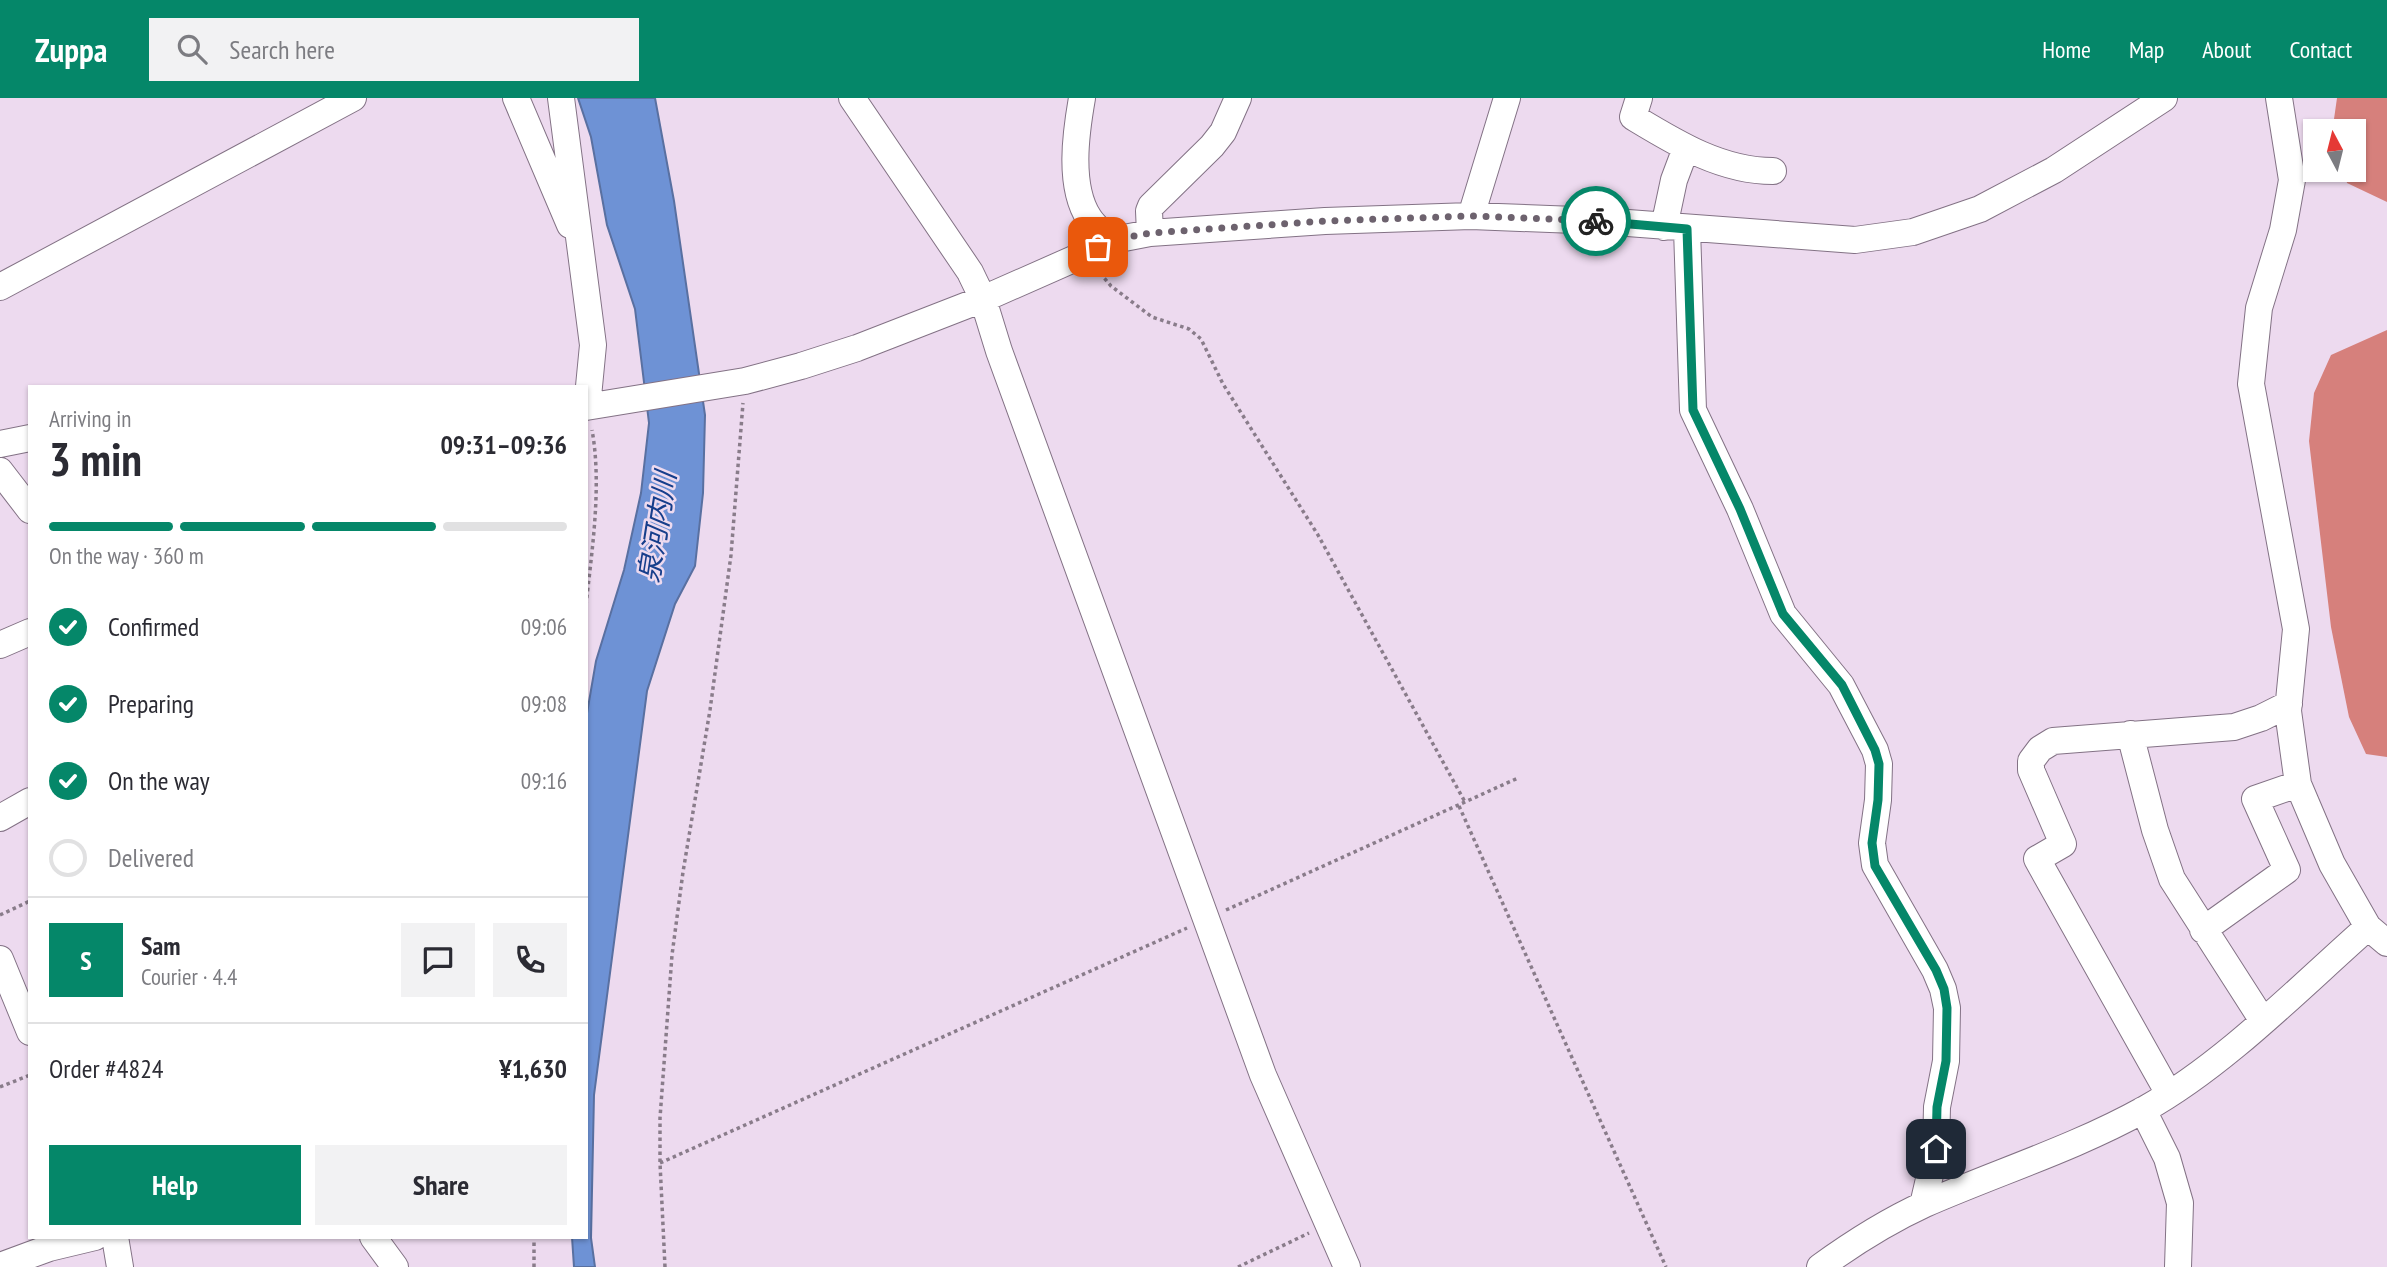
<!DOCTYPE html>
<html lang="en">
<head>
<meta charset="utf-8">
<style>
	:root { --surface:#fff; --page:#f2f2f3; --text:#2b2b33; --muted:#7c7c81; --line:#e1e1e2; --accent:#058769 }
	body { margin:0; font-family:"PT Sans Narrow","Noto Sans JP",sans-serif; background:var(--page); color:var(--text); height:100vh; display:flex; flex-direction:column; font-size:26px; white-space:nowrap }
	* { box-sizing:border-box; margin:0 }
	p { font-size:23px; color:var(--muted) }
	.icon { flex:none; width:38px; height:38px; fill:none; stroke:currentColor; stroke-width:2; stroke-linecap:round; stroke-linejoin:round }
	.map { position:relative; flex:1; overflow:hidden }
	.drawer { position:absolute; left:28px; top:287px; width:560px; height:854px; display:flex; flex-direction:column; background:var(--surface); border-radius:0px; box-shadow:0 2px 5px #0004 }
	.drawer>* { flex:none }
	.needle { width:46px; rotate:353deg }
	.tools { position:absolute; left:2303px; top:21px; display:grid; gap:14px }
	.tools a { display:grid; place-items:center; width:63px; height:63px; border-radius:0px; background:var(--surface); box-shadow:0 2px 5px #0004; font-size:35px }
	.pin { position:absolute; display:grid; place-items:center; width:60px; height:60px; color:#fff; margin:-30px; border-radius:14px; box-shadow:0 4px 10px #0006 }
	.courier { position:absolute; display:grid; place-items:center; width:70px; height:70px; margin:-35px; border:5px solid #058769; border-radius:50%; background:#fff; color:#222; box-shadow:0 2px 9px #0007 }
	.overview em { font-style:normal; font-weight:700 }
	.overview div { display:flex; flex-direction:column-reverse }
	.overview { display:flex; align-items:center; justify-content:space-between; height:119px; padding:0 21px }
	h1 { font-size:46px; font-weight:700; line-height:52px }
	.bar { display:grid; grid-template-columns:repeat(4,1fr); gap:10px 7px; align-content:center; height:84px; padding:0 21px }
	.bar i { height:9px; border-radius:5px; background:var(--line) }
	.bar .on { background:var(--accent) }
	.bar p { grid-column:span 4 }
	.line { display:flex; align-items:center; gap:18px; padding:0 21px; border-top:2px solid var(--line) }
	.line div { flex:1 }
	.round { display:grid; place-items:center; flex:none; width:74px; height:74px; border-radius:0px; background:var(--page) }
	ol { padding:0 21px; list-style:none }
	li { display:flex; align-items:center; gap:21px; height:77px }
	li p { margin-inline-start:auto }
	li .icon { padding:7px; border-radius:50%; background:var(--accent); color:#fff; stroke-width:4 }
	li:last-child { color:var(--muted) }
	li i { width:38px; height:38px; border:4px solid var(--line); border-radius:50% }
	.button { display:flex; gap:14px; margin-top:auto; padding:14px 21px }
	.button a { flex:1; height:80px; border-radius:0px; background:var(--accent); color:#fff; font-size:28px; font-weight:700; line-height:80px; text-align:center }
	.button a+a { background:var(--page); color:var(--text) }
	header { display:flex; align-items:center; gap:42px; box-sizing:border-box; height:98px; padding:0 35px; background:var(--accent); color:#fff }
	header strong { font-size:33px }
	nav { display:flex; gap:38px; margin-inline-start:auto; font-size:24px }
	.search { width:490px; height:63px; background:var(--page); display:flex; align-items:center; gap:18px; box-sizing:border-box; padding:0 24px; border-radius:0px; color:var(--muted); font-size:26px }
	.map>svg:first-child { display:block }
	.forest { fill:#d6807c }
	.water { fill:#6e92d5; stroke:#5970a1; stroke-width:2 }
	.lines { fill:none; stroke-linecap:round; stroke-linejoin:round }
	.minor-casing { stroke:#837285; stroke-width:28 }
	.path { stroke:#897c8a; stroke-width:3.5; stroke-dasharray:3.5 3.5; stroke-linecap:butt }
	.minor { stroke:#fff; stroke-width:26 }
	.done { stroke:#6d626e; stroke-width:7; stroke-dasharray:0 12.6 }
	.route { stroke:#058769; stroke-width:9 }
	.labels { text-anchor:middle; stroke-width:5; stroke-linejoin:round; paint-order:stroke }
	.water-label { font-size:28px; font-style:italic; fill:#163e8b; stroke:#eddaef }
</style>
</head>
<body>
<header>
<strong>Zuppa</strong>
<div class="search"><svg class="icon" aria-label="search" viewBox="0 0 24 24"><circle cx="10" cy="10" r="6"/><path d="M15 15l6 6"/></svg>Search here</div>
<nav><a>Home</a><a>Map</a><a>About</a><a>Contact</a></nav>
</header>
<div class="map">
<svg width="2387" height="1169" viewBox="0 0 2387 1169">
	<rect width="100%" height="100%" fill="#eddaef"/>
	<path class="forest" d="M 2337,0 L 2387,0 L 2387,104 L 2347,85 L 2344,72 L 2354,72 L 2354,33 L 2337,33 L 2334,21 Z
		M 2387,232 L 2387,659 L 2366,656 L 2349,619 L 2331,529 L 2309,343 L 2314,295 L 2331,257 Z"/>
	<path class="water" d="M 578,0 L 655,0 L 674,103 L 705,317 L 703,395 L 695,468 L 675,506 L 647,593 L 594,997 L 591,1140 L 595,1169 L 574,1169 L 572,1139 L 586,1139 L 586,621 L 596,563 L 624,472 L 641,395 L 649,325 L 635,211 L 607,127 L 591,39 Z"/>
	<g class="lines">
		<defs>
			<path id="minor" d="M 516,0 L 570,127
				M 561,0 L 593,247 L 587,309
				M 852,0 L 970,174 L 983,201 L 999,253 L 1263,977 L 1347,1169
				M 1082,0 C 1076,34 1068,88 1089,120 C 1094,128 1104,136 1111,144
				M 1639,0 L 1633,19 C 1676,45 1721,73 1773,73
				M 2279,0 L 2292,82 L 2283,132 L 2259,210 L 2251,286 L 2296,531 L 2288,613 L 2298,686 L 2332,766 L 2368,829 L 2387,845
				M 1471,118 L 1507,0
				M 1664,129 L 1674,82 L 1686,50
				M 1687,131 L 1693,312 L 1740,411 L 1783,516 L 1841,587 L 1875,652 L 1879,666 L 1878,702 L 1872,745 L 1875,767 L 1935,872 L 1943,891 L 1947,910 L 1946,963 L 1937,1009 L 1936,1051 L 1923,1107
				M 1150,135 L 1149,113 L 1151,108 L 1212,48 L 1223,34 L 1238,0
				M 0,189 L 353,0
				M 586,309 L 745,283 L 801,268 L 857,250 L 983,201 L 1119,141 L 1150,135 L 1325,123 L 1471,118 L 1601,123 L 1855,142 L 1913,134 L 1980,111 L 2054,72 L 2164,0
				M 0,346 L 30,340
				M 0,373 L 30,412
				M 0,547 L 30,534
				M 2130,636 L 2155,732 L 2172,781 L 2263,923
				M 0,720 L 30,703
				M 2203,832 L 2287,772 L 2255,701 L 2298,686
				M 0,861 L 30,934
				M 2169,996 L 2037,761 L 2063,746 L 2031,672 L 2031,663 L 2040,651 L 2053,643 L 2234,629 L 2261,620 L 2289,606
				M 2143,1012 L 2167,1060 L 2180,1105 L 2178,1169
				M 115,1139 L 120,1169
				M 373,1139 L 395,1169
				M 0,1168 L 49,1150 L 95,1139
				M 1820,1169 C 1853,1145 1888,1123 1925,1106 C 1998,1074 2075,1050 2145,1011 C 2224,967 2300,889 2368,829"/>
		</defs>
		<use href="#minor" class="minor-casing"/>
		<path class="path" d="M 1100,175 L 1111,188 L 1152,219 L 1189,231 L 1201,241 L 1223,286 L 1318,437 L 1465,704
			M 586,507 C 592,452 602,387 592,332
			M 1459,708 L 1666,1169
			M 1226,812 L 1518,680
			M 0,817 L 30,803
			M 0,989 L 30,977
			M 660,1065 L 1187,830
			M 534,1169 L 534,1139
			M 665,1169 L 660,1065 L 660,1020 L 672,857 L 683,774 L 710,612 L 731,457 L 743,305
			M 1238,1169 L 1309,1135"/>
		<use href="#minor" class="minor"/>
	</g>
	<g class="lines">
		<path class="done" d="M 1098,149 L 1119,141 L 1150,135 L 1325,123 L 1471,118 L 1596,123"/>
		<path class="route" d="M 1596,123 L 1687,131 L 1693,312 L 1740,411 L 1783,516 L 1842,587 L 1875,652 L 1879,666 L 1878,702 L 1872,745 L 1875,768 L 1936,872 L 1944,891 L 1947,910 L 1946,963 L 1937,1009 L 1936,1051"/>
	</g>
	<g class="labels">
		<g class="water-label">
			<text transform="translate(657 429) rotate(-81)" y="10">泉河内川</text>
		</g>
	</g>
</svg>
<div class="tools">
<a><svg class="needle" viewBox="-14 -14 28 28"><path d="M0-13l5 13h-10z" fill="#e53935"/><path d="M0 13l5-13h-10z" fill="#7c7c81"/></svg></a>
</div>
<div class="pin" style="left:1098px;top:149px;background:#ea580c"><svg class="icon" aria-label="bag" viewBox="0 0 24 24"><path d="M5 8h14l-1 12H6zM9 8a3 3 0 0 1 6 0"/></svg></div>
<div class="pin" style="left:1936px;top:1051px;background:#1f2937"><svg class="icon" aria-label="home" viewBox="0 0 24 24"><path d="M3 11l9-7 9 7M6 9v11h12V9"/></svg></div>
<div class="courier" style="left:1596px;top:123px"><svg class="icon" aria-label="bike" viewBox="0 0 24 24"><circle cx="6" cy="16" r="4"/><circle cx="18" cy="16" r="4"/><path d="M6 16l4-8h5l3 8M10 8l3 8H6M13 5h3"/></svg></div>
<section class="drawer">
<div class="overview"><div><h1>3 min</h1><p>Arriving in</p></div><em>09:31–09:36</em></div>
<div class="bar"><i class="on"></i><i class="on"></i><i class="on"></i><i></i><p>On the way · 360 m</p></div>
<ol>
<li><svg class="icon" aria-label="check" viewBox="0 0 24 24"><path d="M5 12l5 5 9-10"/></svg>Confirmed<p>09:06</p></li>
<li><svg class="icon" aria-label="check" viewBox="0 0 24 24"><path d="M5 12l5 5 9-10"/></svg>Preparing<p>09:08</p></li>
<li><svg class="icon" aria-label="check" viewBox="0 0 24 24"><path d="M5 12l5 5 9-10"/></svg>On the way<p>09:16</p></li>
<li><i></i>Delivered</li>
</ol>
<div class="line" style="height:126px"><b class="round" style="background:var(--accent);color:#fff">S</b><div><b>Sam</b><p>Courier · 4.4</p></div><a class="round"><svg class="icon" aria-label="chat" viewBox="0 0 24 24"><path d="M4 5h16v11H9l-5 4z"/></svg></a><a class="round"><svg class="icon" aria-label="phone" viewBox="0 0 24 24"><path d="M5 4h4l2 5-3 2q2 4 5 5l2-3 5 2v4C11 20 4 13 5 4z"/></svg></a></div>
<div class="line" style="height:91px"><div>Order #4824</div><b>¥1,630</b></div>
<div class="button"><a>Help</a><a>Share</a></div>
</section>
</div>
</body>
</html>
